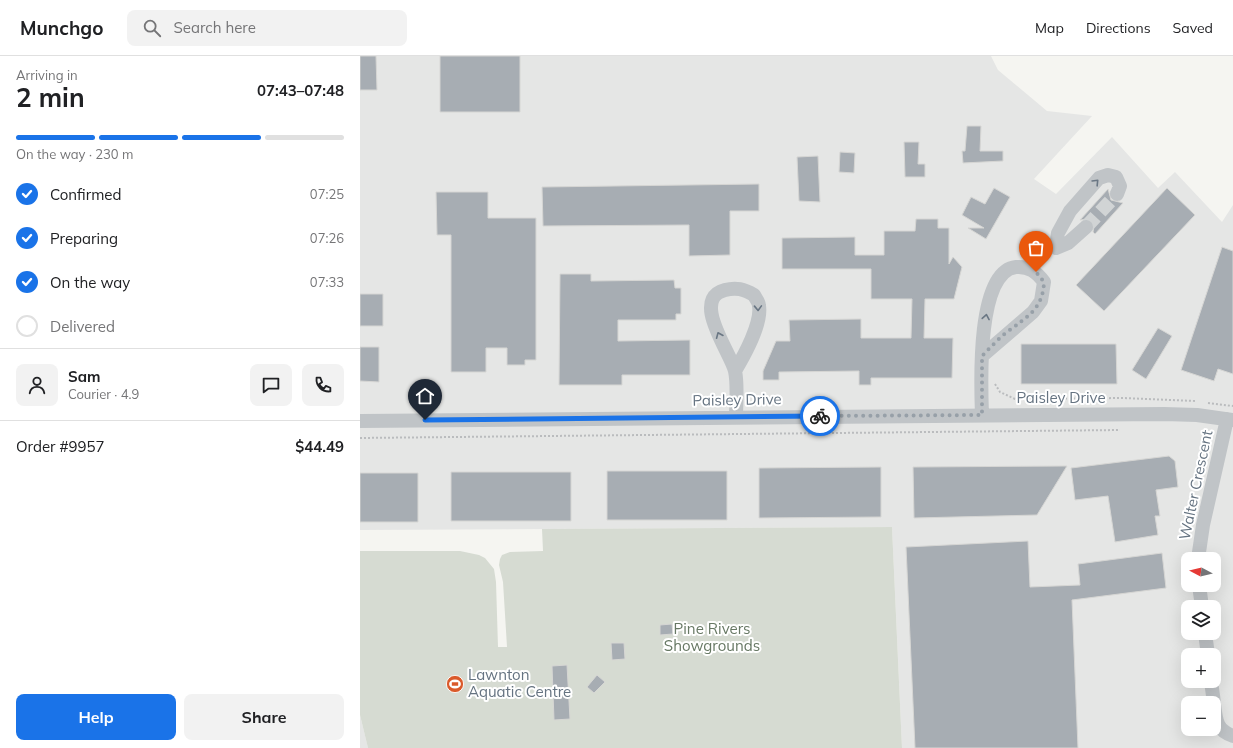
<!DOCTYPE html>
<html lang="en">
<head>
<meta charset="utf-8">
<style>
	:root { --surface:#fff; --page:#f2f2f2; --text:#202124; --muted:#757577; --line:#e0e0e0; --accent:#1a73e8 }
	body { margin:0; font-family:Mulish,sans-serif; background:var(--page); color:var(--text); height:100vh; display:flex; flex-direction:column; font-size:15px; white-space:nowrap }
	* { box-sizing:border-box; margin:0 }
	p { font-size:13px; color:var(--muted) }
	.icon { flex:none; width:22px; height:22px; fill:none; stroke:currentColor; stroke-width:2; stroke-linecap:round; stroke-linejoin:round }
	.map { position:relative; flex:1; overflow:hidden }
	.panel { display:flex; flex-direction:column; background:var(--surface); width:360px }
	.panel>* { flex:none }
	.needle { width:26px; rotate:277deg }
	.fabs { position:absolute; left:821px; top:496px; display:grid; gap:8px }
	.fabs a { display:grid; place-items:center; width:40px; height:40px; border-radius:8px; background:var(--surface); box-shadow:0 4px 16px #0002; font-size:20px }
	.pin { position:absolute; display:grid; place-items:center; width:34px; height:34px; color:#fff; margin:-41px -17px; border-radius:50% 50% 50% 0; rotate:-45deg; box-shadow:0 0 4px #0007 }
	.pin .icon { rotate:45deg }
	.courier { position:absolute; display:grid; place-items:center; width:40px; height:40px; margin:-20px; border:3px solid #1a73e8; border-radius:50%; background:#fff; color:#222; box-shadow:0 1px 5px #0007 }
	.headline em { font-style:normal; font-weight:700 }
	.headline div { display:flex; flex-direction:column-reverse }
	.headline { display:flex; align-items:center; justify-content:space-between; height:68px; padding:0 16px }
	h1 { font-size:26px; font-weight:700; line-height:30px }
	.bar { display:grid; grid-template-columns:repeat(4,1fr); gap:6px 4px; align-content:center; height:48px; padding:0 16px }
	.bar i { height:5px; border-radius:3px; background:var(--line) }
	.bar .current { background:var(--accent) }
	.bar p { grid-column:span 4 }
	.line { display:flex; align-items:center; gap:10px; padding:0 16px; border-top:1px solid var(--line) }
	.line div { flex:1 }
	.round { display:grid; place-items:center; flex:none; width:42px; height:42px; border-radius:8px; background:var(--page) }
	ol { padding:0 16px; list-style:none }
	li { display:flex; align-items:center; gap:12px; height:44px }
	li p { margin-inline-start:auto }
	li .icon { padding:4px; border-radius:50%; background:var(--accent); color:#fff; stroke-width:4 }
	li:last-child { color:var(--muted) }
	li i { width:22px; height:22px; border:2px solid var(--line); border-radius:50% }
	.cta { display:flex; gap:8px; margin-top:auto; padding:8px 16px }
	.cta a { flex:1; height:46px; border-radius:8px; background:var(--accent); color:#fff; font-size:16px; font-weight:700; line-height:46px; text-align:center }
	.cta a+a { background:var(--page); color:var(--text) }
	header { display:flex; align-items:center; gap:24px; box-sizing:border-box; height:56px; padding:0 20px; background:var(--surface); border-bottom:1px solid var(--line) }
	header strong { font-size:19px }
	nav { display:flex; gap:22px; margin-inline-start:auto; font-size:14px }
	.search { width:280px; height:36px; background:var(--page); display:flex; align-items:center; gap:10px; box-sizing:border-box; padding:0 14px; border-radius:8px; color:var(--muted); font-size:15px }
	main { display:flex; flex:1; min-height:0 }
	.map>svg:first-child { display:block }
	.built { fill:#e5e6e5; fill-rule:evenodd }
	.green { fill:#d6dbd2 }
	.building { fill:#a7adb3; stroke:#d6d6d4 }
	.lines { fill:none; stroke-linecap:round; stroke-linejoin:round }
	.minor-tunnel { stroke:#d1d4d5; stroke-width:14; stroke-dasharray:14 7; stroke-linecap:butt }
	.path { stroke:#babcbe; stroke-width:2; stroke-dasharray:2 2; stroke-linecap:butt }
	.minor { stroke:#c0c4c7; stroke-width:14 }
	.oneway { stroke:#6a7784 }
	.done { stroke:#97a0a8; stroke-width:4; stroke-dasharray:0 7.2 }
	.route { stroke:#1a73e8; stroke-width:5 }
	.labels { text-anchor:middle; stroke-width:4; stroke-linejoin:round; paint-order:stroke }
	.street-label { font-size:15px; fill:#657381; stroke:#fff }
	.park-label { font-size:15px; fill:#677864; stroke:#fff }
	.poi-label { font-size:15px; fill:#657381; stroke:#fff; text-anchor:start }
</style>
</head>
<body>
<header>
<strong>Munchgo</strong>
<div class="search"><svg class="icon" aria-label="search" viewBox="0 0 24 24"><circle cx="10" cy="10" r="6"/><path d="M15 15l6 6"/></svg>Search here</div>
<nav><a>Map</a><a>Directions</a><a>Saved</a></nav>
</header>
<main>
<section class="panel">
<div class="headline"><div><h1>2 min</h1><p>Arriving in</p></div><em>07:43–07:48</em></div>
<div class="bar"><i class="current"></i><i class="current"></i><i class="current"></i><i></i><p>On the way · 230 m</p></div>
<ol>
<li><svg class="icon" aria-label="check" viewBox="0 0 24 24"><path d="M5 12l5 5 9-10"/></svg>Confirmed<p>07:25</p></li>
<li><svg class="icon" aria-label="check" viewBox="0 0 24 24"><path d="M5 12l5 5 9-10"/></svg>Preparing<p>07:26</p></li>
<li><svg class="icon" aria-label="check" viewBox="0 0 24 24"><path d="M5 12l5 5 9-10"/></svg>On the way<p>07:33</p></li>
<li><i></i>Delivered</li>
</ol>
<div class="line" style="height:72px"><a class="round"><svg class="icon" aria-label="person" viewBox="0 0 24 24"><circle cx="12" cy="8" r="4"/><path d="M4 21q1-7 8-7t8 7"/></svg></a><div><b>Sam</b><p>Courier · 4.9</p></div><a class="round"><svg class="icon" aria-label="chat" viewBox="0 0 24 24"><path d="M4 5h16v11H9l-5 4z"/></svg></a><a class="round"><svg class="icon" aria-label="phone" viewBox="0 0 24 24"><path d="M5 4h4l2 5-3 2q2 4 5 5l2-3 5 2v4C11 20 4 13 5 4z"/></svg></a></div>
<div class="line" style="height:52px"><div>Order #9957</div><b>$44.49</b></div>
<div class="cta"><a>Help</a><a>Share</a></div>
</section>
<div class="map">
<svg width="873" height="692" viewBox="0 0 873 692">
	<rect width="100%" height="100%" fill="#f5f5f1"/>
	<path class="built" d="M 0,0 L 631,0 L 638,14 L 687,55 L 732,60 L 674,123 L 696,138 L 752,81 L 798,132 L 815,116 L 862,166 L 873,149 L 873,692 L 542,692 L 532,471 L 0,474 ZM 828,503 L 854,503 L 854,529 L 828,529 ZM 828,551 L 854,551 L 854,577 L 828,577 ZM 828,599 L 854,599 L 854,625 L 828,625 ZM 828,647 L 854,647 L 854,673 L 828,673 Z
		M 0,659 L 8,692 L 0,692 Z"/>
	<path class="green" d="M 532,471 L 542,692 L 8,692 L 0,659 L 0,495 L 100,495 L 119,499 L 125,502 L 134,513 L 136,526 L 138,591 L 147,591 L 143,526 L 139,509 L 140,503 L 142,499 L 150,496 L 183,495 L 182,473 Z"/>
	<path class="building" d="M 0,0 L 16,0 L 17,34 L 0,34 Z
		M 80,0 L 160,0 L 160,56 L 80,56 Z
		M 607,70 L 621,70 L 620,95 L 643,95 L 643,105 L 603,107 L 602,95 L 605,95 Z
		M 544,86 L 559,86 L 558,108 L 565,108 L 565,121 L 545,121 Z
		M 480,96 L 495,97 L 494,117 L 479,116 Z
		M 458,100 L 460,146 L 439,145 L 437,101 Z
		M 399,128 L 399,155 L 370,155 L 370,199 L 329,200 L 329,169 L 183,170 L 182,131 Z
		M 634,132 L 650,141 L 626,183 L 608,172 L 624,172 L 602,159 L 611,141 L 625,148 Z
		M 807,132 L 835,159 L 744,255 L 716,229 Z
		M 748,133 L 751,144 L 763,147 L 735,178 L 733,176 L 734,170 L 732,165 L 728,163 L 720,164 Z
		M 76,136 L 128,136 L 128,162 L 176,162 L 176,304 L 165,304 L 165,309 L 147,309 L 147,292 L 126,292 L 126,316 L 91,316 L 91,179 L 77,179 Z
		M 556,163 L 578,163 L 578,172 L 589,172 L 589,208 L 593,201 L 602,211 L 594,243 L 565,243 L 564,282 L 593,282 L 592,322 L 511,322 L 511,329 L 499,329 L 499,315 L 419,316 L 419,324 L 403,324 L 403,315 L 416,285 L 430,285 L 429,264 L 501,263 L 501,282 L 551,282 L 552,243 L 511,243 L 511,213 L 422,213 L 422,182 L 495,181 L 495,199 L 524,199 L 524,175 L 555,175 Z
		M 862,191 L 873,195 L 873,318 L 858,313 L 854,325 L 821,314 Z
		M 200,218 L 231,218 L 231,225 L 314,224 L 315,232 L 321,232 L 321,258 L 316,258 L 316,264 L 258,264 L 258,285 L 330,284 L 330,319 L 262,319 L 262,329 L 199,329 Z
		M 0,238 L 23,238 L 23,270 L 0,270 Z
		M 798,272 L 812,280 L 786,323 L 772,314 Z
		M 661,288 L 756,288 L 757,328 L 661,328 Z
		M 0,291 L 19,291 L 19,326 L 0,325 Z
		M 809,400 L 815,405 L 818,431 L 796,434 L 800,460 L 795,460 L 798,479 L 755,486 L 748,440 L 715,444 L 711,412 Z
		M 707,410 L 677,459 L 554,462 L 553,411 Z
		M 521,411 L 521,461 L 399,462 L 399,412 Z
		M 247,415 L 367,415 L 367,464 L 247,464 Z
		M 91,416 L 211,416 L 211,465 L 91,465 Z
		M 0,417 L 58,417 L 58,466 L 0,466 Z
		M 668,485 L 670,531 L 720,529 L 718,508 L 802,497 L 806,532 L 712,544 L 718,692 L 555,692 L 546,491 Z
		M 312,568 L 313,578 L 300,579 L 300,569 Z
		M 251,587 L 264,587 L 265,603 L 252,604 Z
		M 207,609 L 210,663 L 194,664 L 192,610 Z
		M 237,619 L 245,626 L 234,637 L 227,631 Z"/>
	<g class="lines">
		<path class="minor-tunnel" d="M 726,171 L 757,138"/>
		<path class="path" d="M 635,328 L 640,336 L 655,343 L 763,342 L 836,345
			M 848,347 L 873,350
			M 0,382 L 760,374"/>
		<path class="minor" d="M 726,171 L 708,187 L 696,192 L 698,177 L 710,155 L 739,122 L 748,119 L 756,121 L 760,130 L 757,138
			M 375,315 C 384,300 402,267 399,250 C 399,246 396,243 394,239 C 384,233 376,231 365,234 C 330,243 371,297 375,315 C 378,329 376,347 376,361
			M 622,359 C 621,330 616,215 656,211 C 669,210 677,216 684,226 L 681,245 L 673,256 L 622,300
			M 0,365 L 804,358 L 837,359 L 873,364
			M 838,503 L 843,469 L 867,363
			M 839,529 L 842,551
			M 845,577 L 848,599
			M 851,625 L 854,647
			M 854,648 C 856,664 856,674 873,680"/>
	</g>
	<defs><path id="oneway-chevron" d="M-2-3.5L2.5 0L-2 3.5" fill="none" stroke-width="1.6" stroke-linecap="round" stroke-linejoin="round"/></defs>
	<g class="oneway">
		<use href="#oneway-chevron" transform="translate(736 126) rotate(-46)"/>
		<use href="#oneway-chevron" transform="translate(398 252) rotate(88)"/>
		<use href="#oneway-chevron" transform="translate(626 261) rotate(-80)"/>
		<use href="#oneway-chevron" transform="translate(359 279) rotate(-113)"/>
	</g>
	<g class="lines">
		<path class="done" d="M 460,360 L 622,359 L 622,300 C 630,292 638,283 647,276 C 667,261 683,253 684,226 L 676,216"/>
		<path class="route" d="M 65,364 L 460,360"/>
	</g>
	<defs>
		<symbol id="stadium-disc" viewBox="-11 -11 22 22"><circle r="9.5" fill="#da5a2b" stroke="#fff"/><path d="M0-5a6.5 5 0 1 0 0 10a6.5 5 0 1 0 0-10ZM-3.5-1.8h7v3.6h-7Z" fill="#fff"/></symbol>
	</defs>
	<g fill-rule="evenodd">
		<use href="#stadium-disc" x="85" y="618" width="20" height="20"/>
	</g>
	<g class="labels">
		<g class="street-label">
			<text x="701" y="347">Paisley Drive</text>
			<text transform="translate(377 344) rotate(-1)" y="5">Paisley Drive</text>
			<text transform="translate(836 429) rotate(-78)" y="5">Walter Crescent</text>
		</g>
		<g class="park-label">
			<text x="352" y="578">Pine Rivers<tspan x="352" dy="17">Showgrounds</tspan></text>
		</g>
		<g class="poi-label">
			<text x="108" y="624">Lawnton<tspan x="108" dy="17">Aquatic Centre</tspan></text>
		</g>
	</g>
</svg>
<div class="fabs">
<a><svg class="needle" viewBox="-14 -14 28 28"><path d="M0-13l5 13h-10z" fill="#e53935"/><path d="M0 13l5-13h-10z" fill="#757577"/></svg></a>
<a><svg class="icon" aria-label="layers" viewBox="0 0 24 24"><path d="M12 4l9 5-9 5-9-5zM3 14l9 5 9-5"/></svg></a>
<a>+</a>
<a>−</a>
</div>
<div class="pin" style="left:676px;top:216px;background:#ea580c"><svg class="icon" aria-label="bag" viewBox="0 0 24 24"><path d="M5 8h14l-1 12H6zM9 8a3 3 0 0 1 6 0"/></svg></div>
<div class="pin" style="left:65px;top:364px;background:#1f2937"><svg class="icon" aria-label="home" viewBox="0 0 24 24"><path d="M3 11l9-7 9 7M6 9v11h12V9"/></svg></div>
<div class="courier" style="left:460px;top:360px"><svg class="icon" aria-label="bike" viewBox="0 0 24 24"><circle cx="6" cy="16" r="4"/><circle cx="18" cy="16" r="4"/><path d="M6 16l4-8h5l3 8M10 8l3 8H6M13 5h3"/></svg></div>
</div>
</main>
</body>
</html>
